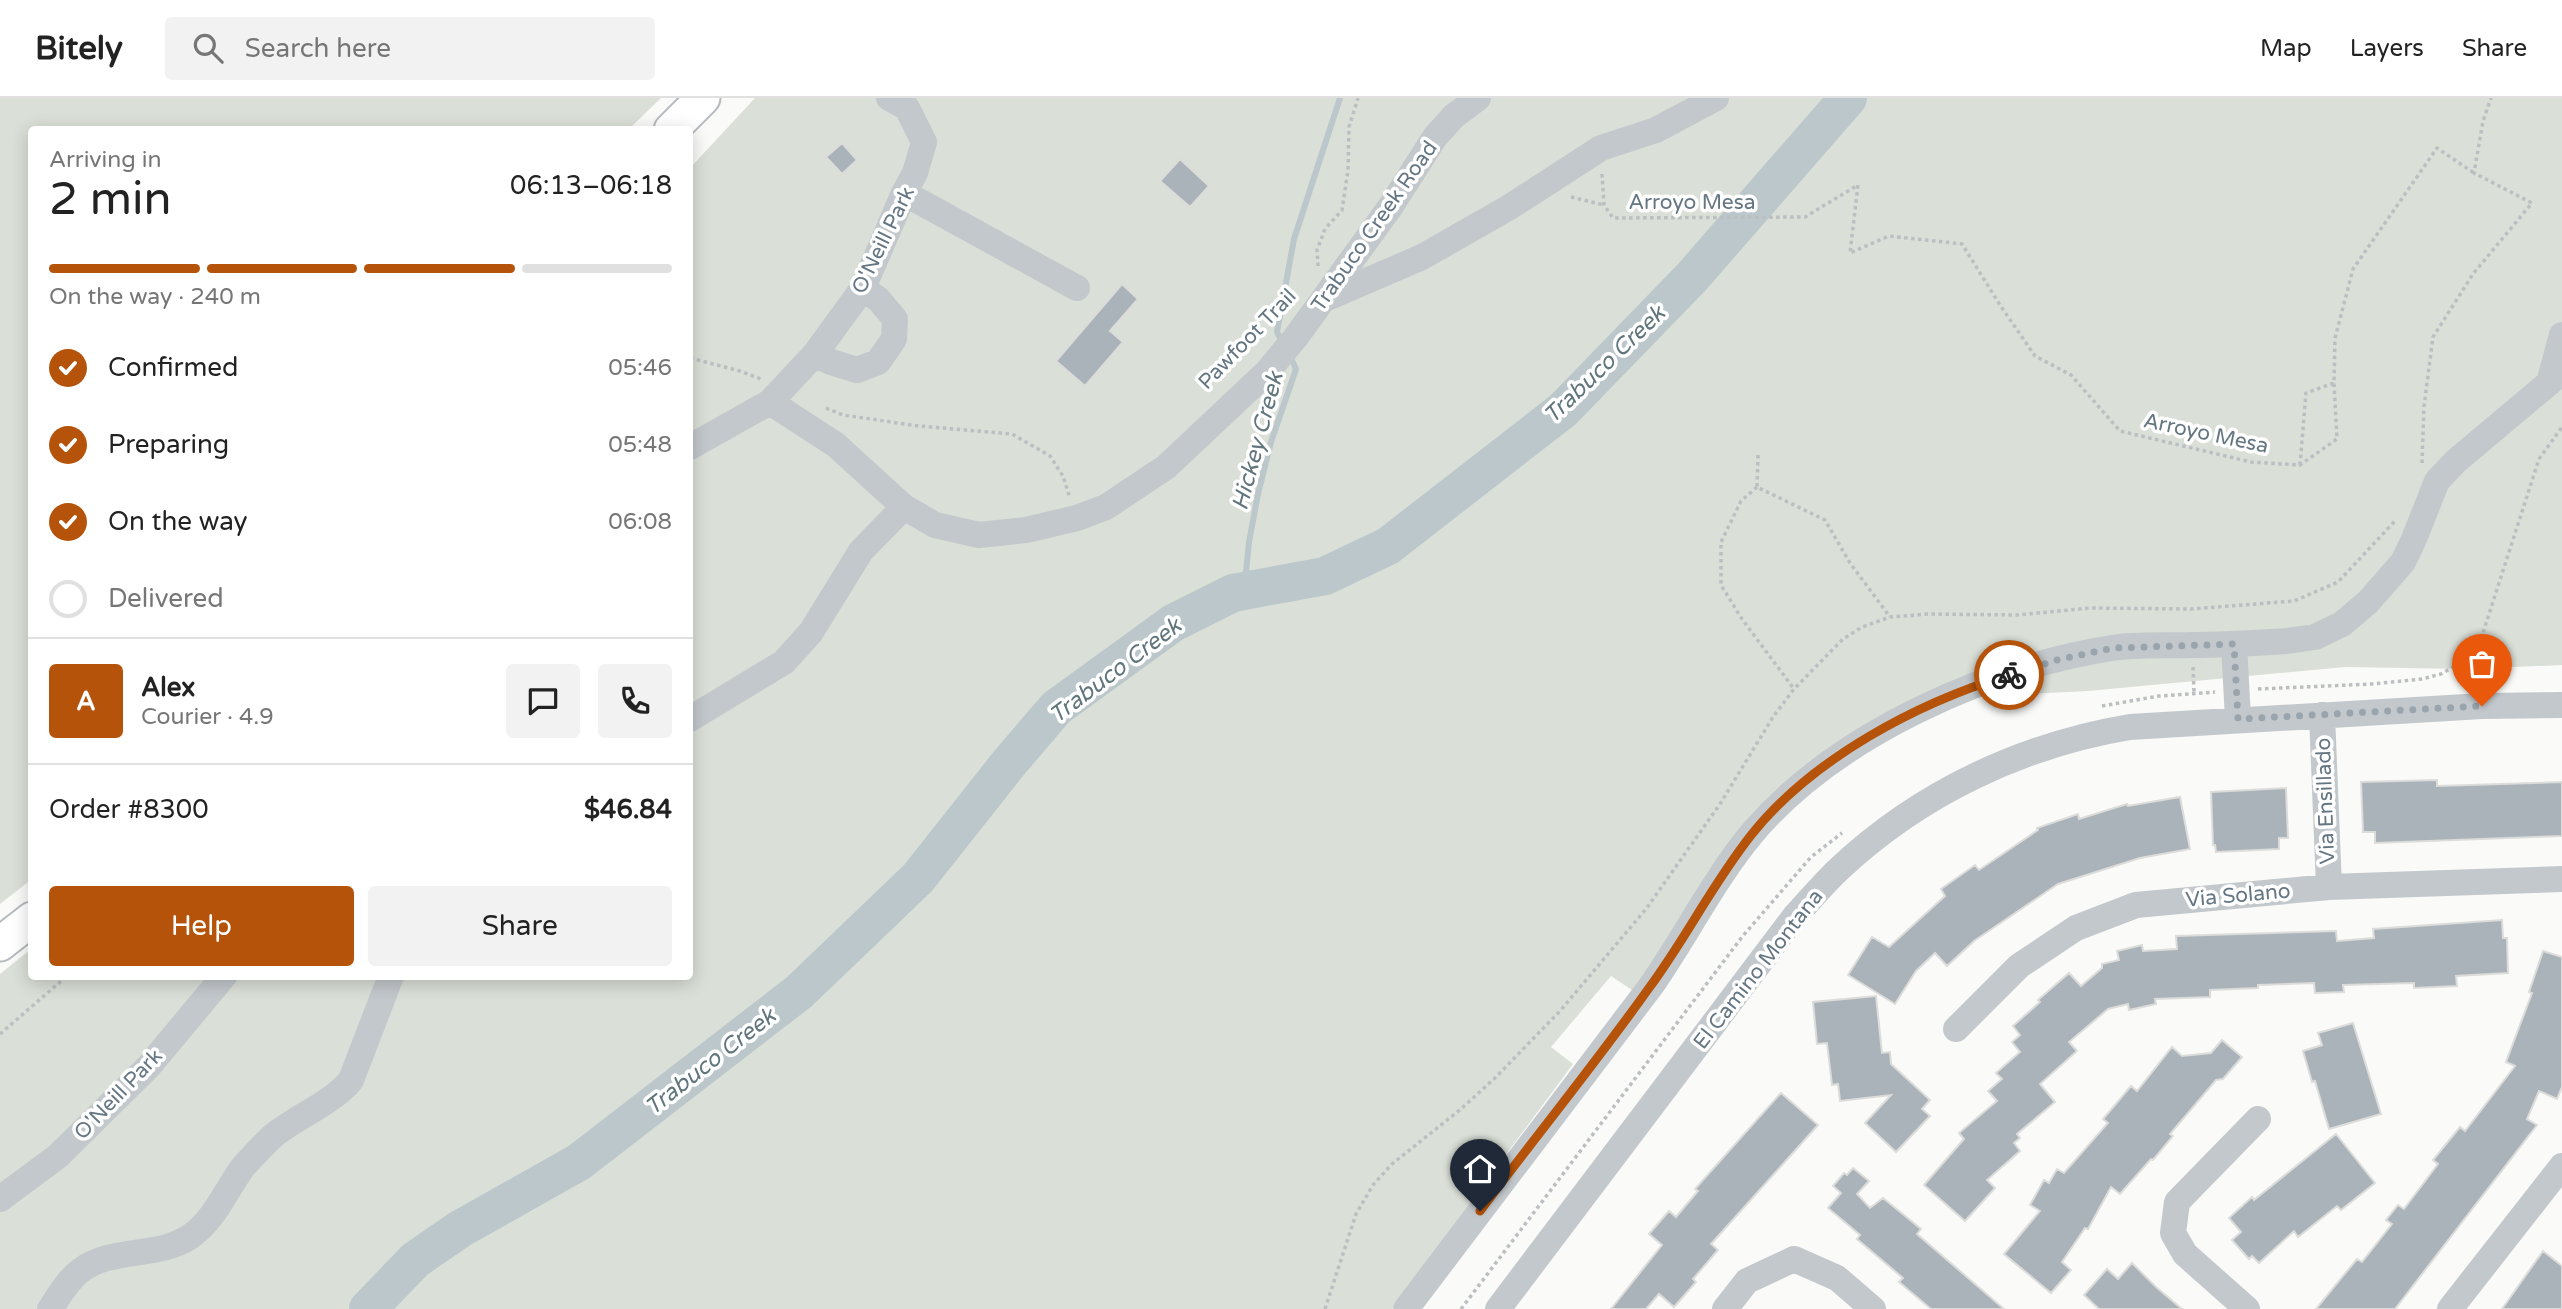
<!DOCTYPE html>
<html lang="en">
<head>
<meta charset="utf-8">
<style>
	:root { --surface:#fff; --page:#f2f2f2; --text:#222; --muted:#767676; --line:#e0e0e0; --accent:#b45309 }
	body { margin:0; font-family:"Varela Round",sans-serif; background:var(--page); color:var(--text); height:100vh; display:flex; flex-direction:column; font-size:26px; white-space:nowrap }
	* { box-sizing:border-box; margin:0 }
	p { font-size:23px; color:var(--muted) }
	.icon { flex:none; width:38px; height:38px; fill:none; stroke:currentColor; stroke-width:2; stroke-linecap:round; stroke-linejoin:round }
	.map { position:relative; flex:1; overflow:hidden }
	.drawer { position:absolute; left:28px; top:28px; width:665px; height:854px; display:flex; flex-direction:column; background:var(--surface); border-radius:7px; box-shadow:0 4px 18px #0003 }
	.drawer>* { flex:none }
	.pin { position:absolute; display:grid; place-items:center; width:60px; height:60px; color:#fff; margin:-72px -30px; border-radius:50% 50% 50% 0; rotate:-45deg; box-shadow:0 0 7px #0007 }
	.pin .icon { rotate:45deg }
	.courier { position:absolute; display:grid; place-items:center; width:70px; height:70px; margin:-35px; border:5px solid #b45309; border-radius:50%; background:#fff; color:#222; box-shadow:0 2px 9px #0007 }
	.headline em { font-style:normal; font-weight:600 }
	.headline div { display:flex; flex-direction:column-reverse }
	.headline { display:flex; align-items:center; justify-content:space-between; height:119px; padding:0 21px }
	h1 { font-size:46px; font-weight:600; line-height:52px }
	.bar { display:grid; grid-template-columns:repeat(4,1fr); gap:10px 7px; align-content:center; height:84px; padding:0 21px }
	.bar i { height:9px; border-radius:5px; background:var(--line) }
	.bar .current { background:var(--accent) }
	.bar p { grid-column:span 4 }
	.line { display:flex; align-items:center; gap:18px; padding:0 21px; border-top:2px solid var(--line) }
	.line div { flex:1 }
	.round { display:grid; place-items:center; flex:none; width:74px; height:74px; border-radius:7px; background:var(--page) }
	ol { padding:0 21px; list-style:none }
	li { display:flex; align-items:center; gap:21px; height:77px }
	li p { margin-inline-start:auto }
	li .icon { padding:7px; border-radius:50%; background:var(--accent); color:#fff; stroke-width:4 }
	li:last-child { color:var(--muted) }
	li i { width:38px; height:38px; border:4px solid var(--line); border-radius:50% }
	.button { display:flex; gap:14px; margin-top:auto; padding:14px 21px }
	.button a { flex:1; height:80px; border-radius:7px; background:var(--accent); color:#fff; font-size:28px; font-weight:600; line-height:80px; text-align:center }
	.button a+a { background:var(--page); color:var(--text) }
	header { display:flex; align-items:center; gap:42px; box-sizing:border-box; height:98px; padding:0 35px; background:var(--surface); border-bottom:2px solid var(--line) }
	header strong { font-size:33px }
	nav { display:flex; gap:38px; margin-inline-start:auto; font-size:24px }
	.search { width:490px; height:63px; background:var(--page); display:flex; align-items:center; gap:18px; box-sizing:border-box; padding:0 24px; border-radius:7px; color:var(--muted); font-size:26px }
	.map>svg:first-child { display:block }
	.green { fill:#dadfd7 }
	.lines { fill:none; stroke-linecap:round; stroke-linejoin:round }
	.stream { stroke:#bbc7cb; stroke-width:6 }
	.river { stroke:#bbc7cb; stroke-width:38 }
	.building { fill:#aab3b9; stroke:#dcdcda; stroke-width:2 }
	.major-casing { stroke:#b5babe; stroke-width:37 }
	.path { stroke:#bbbfc2; stroke-width:3.5; stroke-dasharray:3.5 3.5; stroke-linecap:butt }
	.minor { stroke:#c3c8cc; stroke-width:26 }
	.major { stroke:#fff; stroke-width:33 }
	.done { stroke:#99a4ac; stroke-width:7; stroke-dasharray:0 12.6 }
	.route { stroke:#b45309; stroke-width:9 }
	.labels { text-anchor:middle; stroke-width:7; stroke-linejoin:round; paint-order:stroke }
	.street-label { font-size:21px; fill:#657683; stroke:#fff }
	.water-label { font-size:23px; font-style:italic; fill:#60757c; stroke:#fff }
</style>
</head>
<body>
<header>
<strong>Bitely</strong>
<div class="search"><svg class="icon" aria-label="search" viewBox="0 0 24 24"><circle cx="10" cy="10" r="6"/><path d="M15 15l6 6"/></svg>Search here</div>
<nav><a>Map</a><a>Layers</a><a>Share</a></nav>
</header>
<div class="map">
<svg width="2562" height="1211" viewBox="0 0 2562 1211">
	<rect width="100%" height="100%" fill="#fafaf8"/>
	<path class="green" d="M 0,0 L 661,0 L 629,31 L 32,32 L 32,781 L 0,806 Z
		M 755,0 L 2562,0 L 2562,567 L 2465,571 L 2345,569 L 2088,593 L 1949,600 L 1784,685 L 1708,773 L 1635,894 L 1611,878 L 1551,949 L 1573,966 L 1392,1211 L 0,1211 L 0,876 L 31,851 L 32,878 L 690,878 L 690,70 Z"/>
	<g class="lines">
		<path class="stream" d="M 1282,244 L 1277,234 L 1294,141 L 1340,0
			M 1233,495 L 1246,474 L 1249,444 L 1258,396 L 1271,344 L 1296,271 L 1289,256"/>
		<path class="river" d="M 368,1211 L 415,1162 L 460,1131 L 579,1064 L 799,894 L 918,780 L 1009,665 L 1056,610 L 1173,525 L 1233,495 L 1325,478 L 1388,448 L 1563,312 L 1692,179 L 1848,0"/>
	</g>
	<path class="building" d="M 842,45 L 857,62 L 842,76 L 826,59 Z
		M 1180,61 L 1209,88 L 1190,109 L 1160,83 Z
		M 1122,186 L 1138,201 L 1110,233 L 1123,244 L 1085,288 L 1056,263 Z
		M 2437,682 L 2437,688 L 2562,684 L 2562,738 L 2375,745 L 2375,734 L 2363,734 L 2361,684 Z
		M 2286,690 L 2288,740 L 2279,740 L 2279,751 L 2216,754 L 2215,747 L 2213,747 L 2211,694 Z
		M 2180,699 L 2190,751 L 2140,760 L 2058,786 L 1974,843 L 1947,868 L 1935,855 L 1916,873 L 1895,906 L 1848,877 L 1872,839 L 1889,849 L 1945,798 L 1941,791 L 1975,767 L 1979,772 L 2038,732 L 2037,730 L 2078,716 L 2079,721 L 2127,706 L 2128,708 Z
		M 2502,822 L 2503,840 L 2507,840 L 2508,875 L 2456,878 L 2457,888 L 2414,890 L 2414,885 L 2343,887 L 2344,894 L 2315,895 L 2314,885 L 2258,887 L 2258,890 L 2210,892 L 2210,899 L 2155,901 L 2156,906 L 2129,912 L 2128,906 L 2108,911 L 2069,944 L 2077,953 L 2040,986 L 2055,1004 L 2017,1036 L 2020,1040 L 2014,1045 L 2020,1053 L 1987,1082 L 1995,1090 L 1965,1123 L 1924,1087 L 1964,1041 L 1959,1035 L 1997,1003 L 1988,993 L 2002,981 L 1996,975 L 2020,954 L 2012,944 L 2020,937 L 2013,928 L 2040,904 L 2038,902 L 2069,875 L 2081,888 L 2102,870 L 2102,866 L 2119,862 L 2117,853 L 2142,847 L 2143,853 L 2177,851 L 2176,838 L 2336,833 L 2337,843 L 2374,840 L 2373,831 Z
		M 2543,853 L 2562,859 L 2562,989 L 2557,1001 L 2539,993 L 2527,1021 L 2537,1027 L 2395,1211 L 2316,1211 L 2357,1161 L 2362,1164 L 2392,1126 L 2386,1122 L 2398,1107 L 2404,1111 L 2438,1066 L 2433,1062 L 2460,1029 L 2465,1033 L 2515,968 L 2506,964 L 2532,895 L 2529,894 Z
		M 1876,898 L 1882,955 L 1890,954 L 1891,966 L 1930,1002 L 1922,1011 L 1930,1018 L 1896,1054 L 1865,1025 L 1891,997 L 1840,1003 L 1838,986 L 1832,987 L 1827,945 L 1817,946 L 1813,904 Z
		M 2353,925 L 2381,1016 L 2329,1031 L 2315,983 L 2312,984 L 2303,953 L 2322,947 L 2318,935 Z
		M 2222,942 L 2242,959 L 2223,981 L 2216,982 L 2170,1036 L 2173,1038 L 2153,1062 L 2151,1061 L 2120,1096 L 2111,1089 L 2088,1131 L 2085,1130 L 2062,1164 L 2071,1172 L 2051,1195 L 2004,1156 L 2040,1113 L 2030,1107 L 2044,1082 L 2049,1085 L 2057,1071 L 2064,1075 L 2108,1025 L 2103,1021 L 2131,988 L 2137,993 L 2172,949 L 2182,958 L 2211,955 Z
		M 1781,995 L 1818,1027 L 1711,1146 L 1718,1152 L 1693,1181 L 1696,1184 L 1674,1209 L 1659,1196 L 1646,1211 L 1611,1211 L 1662,1147 L 1649,1136 L 1669,1113 L 1676,1119 L 1698,1093 L 1695,1091 Z
		M 2336,1036 L 2375,1085 L 2341,1112 L 2337,1108 L 2298,1139 L 2294,1133 L 2259,1165 L 2252,1158 L 2249,1161 L 2232,1142 L 2241,1134 L 2229,1120 L 2252,1099 L 2254,1102 Z
		M 1853,1070 L 1869,1083 L 1857,1096 L 1870,1110 L 1883,1100 L 1921,1131 L 1917,1136 L 2004,1211 L 1931,1211 L 1899,1184 L 1903,1180 L 1857,1141 L 1860,1137 L 1828,1110 L 1841,1095 L 1833,1088 L 1844,1075 L 1847,1077 Z
		M 2543,1153 L 2562,1168 L 2562,1211 L 2502,1211 Z
		M 2132,1165 L 2156,1189 L 2182,1211 L 2099,1211 L 2084,1197 L 2107,1171 L 2118,1181 Z"/>
	<g class="lines">
		<defs>
			<path id="major" d="M 671,32 L 703,0
				M 0,846 L 32,821"/>
		</defs>
		<use href="#major" class="major-casing"/>
		<path class="path" d="M 1602,76 L 1604,107 L 1613,120 L 1805,119 L 1858,87 L 1850,155 L 1889,138 L 1962,146 L 2000,207 L 2035,258 L 2071,277 L 2120,333 L 2251,364 L 2300,367 L 2337,341 L 2334,285 L 2335,240 L 2353,171 L 2437,50 L 2474,75
			M 1571,99 L 1604,107
			M 1318,168 L 1317,152 L 1325,131 L 1342,112 L 1348,72 L 1349,29 L 1358,0
			M 690,260 L 740,273 L 761,281
			M 826,310 L 843,317 L 919,328 L 1012,336 L 1050,358 L 1063,378 L 1070,400
			M 1758,357 L 1757,389 L 1825,422 L 1850,465 L 1890,519
			M 2422,365 L 2424,308 L 2433,239 L 2473,176 L 2532,105 L 2474,75 L 2483,23 L 2491,0
			M 2300,367 L 2306,295 L 2334,285
			M 1757,389 L 1741,403 L 1721,444 L 1721,487 L 1742,521 L 1794,591
			M 2193,569 L 2194,595
			M 2258,591 L 2372,586 L 2422,581 L 2441,576 L 2458,566 L 2480,544 L 2539,361 L 2562,329
			M 2102,608 L 2159,598 L 2215,594
			M 0,936 L 67,878
			M 1325,1211 L 1356,1116 L 1373,1087 L 1392,1066 L 1461,1011 L 1495,980 L 1560,913 L 1646,811 L 1720,706 L 1773,619 L 1794,591 L 1843,541 L 1862,529 L 1890,519 L 1929,516 L 2017,517 L 2090,510 L 2191,511 L 2294,503 L 2338,484 L 2395,423
			M 1461,1211 L 1742,839 L 1811,759 L 1842,735"/>
		<path class="minor" d="M 904,95 L 1077,190
			M 1327,200 L 1422,159 L 1508,110 L 1601,50 L 1656,32 L 1716,0
			M 815,256 L 831,264 L 857,272 L 878,264 L 894,241 L 895,221 L 879,202 L 863,190
			M 2549,285 L 2562,237
			M 770,304 L 836,347 L 904,409
			M 690,349 L 770,304 L 815,256 L 863,190 L 904,95 L 915,75 L 924,44 L 907,10 L 889,0
			M 2234,546 L 2238,621
			M 2322,617 L 2329,789
			M 690,621 L 784,564 L 811,534 L 861,453 L 904,409 L 935,427 L 979,437 L 1026,432 L 1077,420 L 1106,409 L 1166,369 L 1267,274 L 1296,239 L 1391,108 L 1435,39 L 1454,18 L 1478,0
			M 1956,931 L 2019,868 L 2076,830 L 2136,807 L 2329,789 L 2562,781
			M 0,1101 L 58,1058 L 149,968 L 224,878
			M 50,1211 C 59,1198 67,1183 80,1173 C 112,1148 158,1161 191,1138 C 215,1121 226,1092 243,1069 C 252,1059 263,1047 273,1038 C 296,1019 334,1004 351,982 L 391,878
			M 1406,1211 L 1651,888 C 1686,838 1715,779 1754,733 C 1838,636 1986,570 2112,550 C 2138,546 2165,548 2191,547 C 2223,547 2255,545 2287,543 L 2315,539 L 2342,526 L 2368,504 L 2403,464 L 2414,441 L 2437,383 L 2456,363 L 2562,274
			M 1498,1211 L 1795,818 C 1810,802 1824,785 1839,771 C 1920,695 2022,647 2130,629 L 2482,608 L 2562,607
			M 1725,1211 L 1747,1183 L 1794,1161 L 1837,1180 L 1873,1211
			M 2247,1211 L 2185,1156 L 2173,1135 L 2177,1104 L 2258,1021
			M 2450,1211 L 2562,1068"/>
		<use href="#major" class="major"/>
	</g>
	<g class="lines">
		<path class="done" d="M 2009,577 L 2057,562 L 2113,550 L 2234,546 L 2238,621 L 2482,608"/>
		<path class="route" d="M 1480,1113 C 1536,1038 1595,966 1649,890 C 1686,840 1713,785 1752,736 C 1813,660 1917,605 2009,577"/>
	</g>
	<g class="labels">
		<g class="street-label">
			<text x="1692" y="111">Arroyo Mesa</text>
			<text transform="translate(1374 128) rotate(-55)" y="7">Trabuco Creek Road</text>
			<text transform="translate(883 142) rotate(-64)" y="7">O'Neill Park</text>
			<text transform="translate(1247 241) rotate(-46)" y="7">Pawfoot Trail</text>
			<text transform="translate(2206 335) rotate(12)" y="7">Arroyo Mesa</text>
			<text transform="translate(2325 703) rotate(-92)" y="7">Via Ensillado</text>
			<text transform="translate(2238 797) rotate(-5)" y="7">Via Solano</text>
			<text transform="translate(1758 871) rotate(-52)" y="7">El Camino Montana</text>
			<text transform="translate(118 996) rotate(-46)" y="7">O'Neill Park</text>
		</g>
		<g class="water-label">
			<text transform="translate(1604 266) rotate(-44)" y="8">Trabuco Creek</text>
			<text transform="translate(1257 343) rotate(-75)" y="8">Hickey Creek</text>
			<text transform="translate(1115 572) rotate(-37)" y="8">Trabuco Creek</text>
			<text transform="translate(710 963) rotate(-38)" y="8">Trabuco Creek</text>
		</g>
	</g>
</svg>
<div class="pin" style="left:2482px;top:608px;background:#ea580c"><svg class="icon" aria-label="bag" viewBox="0 0 24 24"><path d="M5 8h14l-1 12H6zM9 8a3 3 0 0 1 6 0"/></svg></div>
<div class="pin" style="left:1480px;top:1113px;background:#1f2937"><svg class="icon" aria-label="home" viewBox="0 0 24 24"><path d="M3 11l9-7 9 7M6 9v11h12V9"/></svg></div>
<div class="courier" style="left:2009px;top:577px"><svg class="icon" aria-label="bike" viewBox="0 0 24 24"><circle cx="6" cy="16" r="4"/><circle cx="18" cy="16" r="4"/><path d="M6 16l4-8h5l3 8M10 8l3 8H6M13 5h3"/></svg></div>
<section class="drawer">
<div class="headline"><div><h1>2 min</h1><p>Arriving in</p></div><em>06:13–06:18</em></div>
<div class="bar"><i class="current"></i><i class="current"></i><i class="current"></i><i></i><p>On the way · 240 m</p></div>
<ol>
<li><svg class="icon" aria-label="check" viewBox="0 0 24 24"><path d="M5 12l5 5 9-10"/></svg>Confirmed<p>05:46</p></li>
<li><svg class="icon" aria-label="check" viewBox="0 0 24 24"><path d="M5 12l5 5 9-10"/></svg>Preparing<p>05:48</p></li>
<li><svg class="icon" aria-label="check" viewBox="0 0 24 24"><path d="M5 12l5 5 9-10"/></svg>On the way<p>06:08</p></li>
<li><i></i>Delivered</li>
</ol>
<div class="line" style="height:126px"><b class="round" style="background:var(--accent);color:#fff">A</b><div><b>Alex</b><p>Courier · 4.9</p></div><a class="round"><svg class="icon" aria-label="chat" viewBox="0 0 24 24"><path d="M4 5h16v11H9l-5 4z"/></svg></a><a class="round"><svg class="icon" aria-label="phone" viewBox="0 0 24 24"><path d="M5 4h4l2 5-3 2q2 4 5 5l2-3 5 2v4C11 20 4 13 5 4z"/></svg></a></div>
<div class="line" style="height:91px"><div>Order #8300</div><b>$46.84</b></div>
<div class="button"><a>Help</a><a>Share</a></div>
</section>
</div>
</body>
</html>
